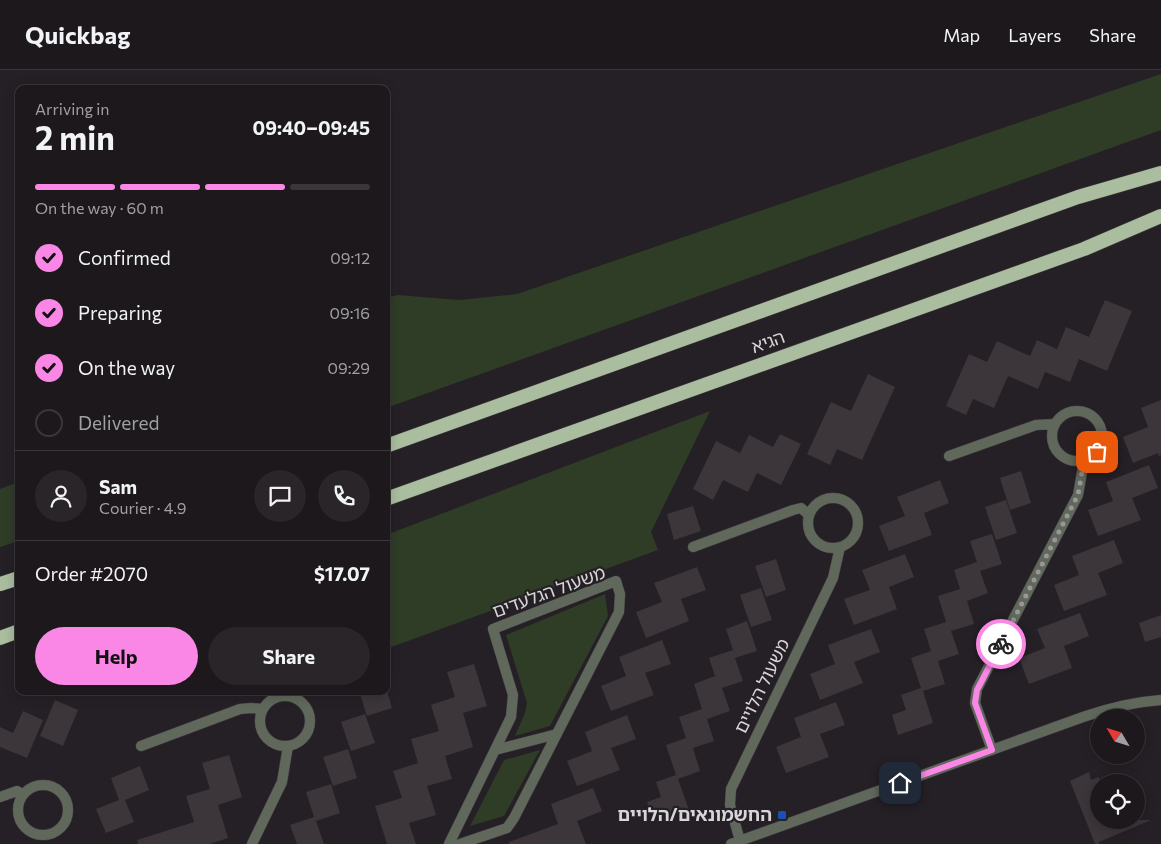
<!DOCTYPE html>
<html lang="en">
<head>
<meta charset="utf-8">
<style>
	:root { --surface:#1c181c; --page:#292529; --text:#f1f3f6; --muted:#a0a0a3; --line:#3a373b; --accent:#fa87e6 }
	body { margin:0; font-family:Commissioner,"Noto Sans Hebrew",sans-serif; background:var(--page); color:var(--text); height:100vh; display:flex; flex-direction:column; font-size:19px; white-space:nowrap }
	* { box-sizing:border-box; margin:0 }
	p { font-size:16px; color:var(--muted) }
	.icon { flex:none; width:28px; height:28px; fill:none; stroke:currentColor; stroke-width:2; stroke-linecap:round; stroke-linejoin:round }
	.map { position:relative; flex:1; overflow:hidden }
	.drawer { position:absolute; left:15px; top:15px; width:375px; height:610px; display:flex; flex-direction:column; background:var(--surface); border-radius:10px; box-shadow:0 2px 12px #0003,0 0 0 1px var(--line) }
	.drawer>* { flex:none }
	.needle { width:32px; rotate:308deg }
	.controls { position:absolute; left:1090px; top:639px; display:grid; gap:10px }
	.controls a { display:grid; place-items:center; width:55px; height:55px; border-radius:50%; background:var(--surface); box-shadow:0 2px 12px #0003,0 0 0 1px var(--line); font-size:25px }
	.pin { position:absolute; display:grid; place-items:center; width:42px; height:42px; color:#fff; margin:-21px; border-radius:10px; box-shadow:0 2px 8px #0006 }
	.courier { position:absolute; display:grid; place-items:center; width:50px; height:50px; margin:-25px; border:4px solid #fa87e6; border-radius:50%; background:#fff; color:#222; box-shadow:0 1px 6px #0007 }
	.summary em { font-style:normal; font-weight:700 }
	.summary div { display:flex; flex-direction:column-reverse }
	.summary { display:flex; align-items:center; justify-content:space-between; height:85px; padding:0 20px }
	h1 { font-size:32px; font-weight:700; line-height:38px }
	.bar { display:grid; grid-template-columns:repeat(4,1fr); gap:8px 5px; align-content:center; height:60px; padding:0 20px }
	.bar i { height:6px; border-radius:4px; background:var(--line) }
	.bar .current { background:var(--accent) }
	.bar p { grid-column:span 4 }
	.line { display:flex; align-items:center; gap:12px; padding:0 20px; border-top:1px solid var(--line) }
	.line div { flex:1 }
	.round { display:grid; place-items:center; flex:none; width:52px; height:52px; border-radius:26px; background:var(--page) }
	ol { padding:0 20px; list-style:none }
	li { display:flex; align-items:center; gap:15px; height:55px }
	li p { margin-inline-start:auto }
	li .icon { padding:5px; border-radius:50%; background:var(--accent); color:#111; stroke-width:4 }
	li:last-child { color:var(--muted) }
	li i { width:28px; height:28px; border:2px solid var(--line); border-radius:50% }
	.button { display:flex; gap:10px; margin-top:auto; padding:10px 20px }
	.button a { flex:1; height:58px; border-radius:30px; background:var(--accent); color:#111; font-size:20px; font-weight:700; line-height:58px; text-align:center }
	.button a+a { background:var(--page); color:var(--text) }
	header { display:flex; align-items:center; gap:30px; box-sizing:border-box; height:70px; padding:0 25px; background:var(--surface); border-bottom:1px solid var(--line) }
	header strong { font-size:24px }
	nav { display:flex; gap:28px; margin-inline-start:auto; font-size:18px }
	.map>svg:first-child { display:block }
	.green { fill:#2f3c26 }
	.building { fill:#3c3539 }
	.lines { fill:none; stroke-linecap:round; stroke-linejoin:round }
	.minor-casing { stroke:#413d42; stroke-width:11 }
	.trunk-casing { stroke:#413d42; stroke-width:15 }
	.minor { stroke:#60685b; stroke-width:10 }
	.trunk { stroke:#aabd9e; stroke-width:14 }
	.done { stroke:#99969a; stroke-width:5; stroke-dasharray:0 9 }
	.route { stroke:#fa87e6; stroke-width:6 }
	.transit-dot { fill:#1a4fb4; stroke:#252026; stroke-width:2 }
	.labels { text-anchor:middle; stroke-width:4.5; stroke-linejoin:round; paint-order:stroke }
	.street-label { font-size:18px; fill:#d7d5d8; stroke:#252026 }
	.poi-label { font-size:18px; font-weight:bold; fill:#d7d5d8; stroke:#252026; text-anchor:end }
</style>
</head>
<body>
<header>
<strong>Quickbag</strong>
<nav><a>Map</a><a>Layers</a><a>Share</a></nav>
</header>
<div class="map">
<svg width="1161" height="774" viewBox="0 0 1161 774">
	<rect width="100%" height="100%" fill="#252026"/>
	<path class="green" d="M 1161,4 L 1161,60 L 386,338 L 386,228 L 398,225 L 459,230 L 517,224 Z
		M 710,341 L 651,462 L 658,480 L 386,579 L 386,465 Z
		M 19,412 L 19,471 L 0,477 L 0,419 Z
		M 605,524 L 608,546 L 550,656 L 515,666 L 525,643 L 527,633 L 506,565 Z
		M 540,680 L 504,746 L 470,756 L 504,690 Z"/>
	<path class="building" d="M 1105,230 L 1132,241 L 1107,301 L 1079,289 L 1070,312 L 1045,302 L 1038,319 L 1008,306 L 994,338 L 973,329 L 966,345 L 946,336 L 969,284 L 987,292 L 997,271 L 1030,286 L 1037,270 L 1057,279 L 1066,257 L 1089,267 Z
		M 868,304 L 895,317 L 862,390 L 837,379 L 830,395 L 807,384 L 831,332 L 851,341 Z
		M 1161,330 L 1161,385 L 1159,386 L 1158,383 L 1133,393 L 1123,367 L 1148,357 L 1141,338 Z
		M 780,364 L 801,374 L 781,415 L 757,403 L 748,422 L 723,410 L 713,430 L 693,419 L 716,371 L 740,383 L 749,365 L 773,377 Z
		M 1149,395 L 1158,418 L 1132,428 L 1141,450 L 1098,466 L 1088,440 L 1113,431 L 1106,412 Z
		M 1021,401 L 1031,433 L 1010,440 L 1000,408 Z
		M 940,410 L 949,433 L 924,443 L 932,465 L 889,481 L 879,456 L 905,446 L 897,427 Z
		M 1006,430 L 1017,463 L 996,470 L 985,437 Z
		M 693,436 L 701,461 L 674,470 L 667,444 Z
		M 992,464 L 1002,494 L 980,501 L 988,523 L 967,531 L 974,554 L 951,561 L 959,584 L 938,591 L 945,614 L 923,621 L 933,653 L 898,665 L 892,645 L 906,640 L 901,625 L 921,618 L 911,588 L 931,581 L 924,559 L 946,552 L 938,526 L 960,519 L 954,500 L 977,492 L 970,471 Z
		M 1114,470 L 1123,493 L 1098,503 L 1107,525 L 1064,541 L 1054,515 L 1079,505 L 1072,486 Z
		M 905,484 L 914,507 L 889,517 L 897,539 L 854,555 L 844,529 L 870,520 L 862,500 Z
		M 776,489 L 786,520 L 766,527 L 755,496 Z
		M 697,497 L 706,520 L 681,529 L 689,551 L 646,568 L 636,542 L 662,532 L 654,513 Z
		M 761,518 L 772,550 L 751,557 L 740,525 Z
		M 1080,543 L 1089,566 L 1064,576 L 1072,598 L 1029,614 L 1019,588 L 1045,578 L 1037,559 Z
		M 1161,545 L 1161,567 L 1145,572 L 1139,553 Z
		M 747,551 L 757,581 L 735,588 L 743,611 L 722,618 L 730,641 L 707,649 L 714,671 L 693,678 L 700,701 L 678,709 L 689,740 L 654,752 L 647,732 L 661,727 L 656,712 L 676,705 L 666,675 L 686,668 L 679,647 L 702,639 L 694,614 L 715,606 L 709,588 L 733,580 L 726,559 Z
		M 871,559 L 880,582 L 854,592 L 863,613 L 820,630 L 810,604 L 835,594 L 828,575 Z
		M 662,570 L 671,594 L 645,603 L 654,625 L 611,641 L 601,616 L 626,606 L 619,587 Z
		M 474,594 L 487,636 L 463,643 L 473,677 L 445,686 L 452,709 L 427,716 L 436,745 L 409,753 L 416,774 L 387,774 L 375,736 L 402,728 L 393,701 L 418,693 L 411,669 L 439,661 L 431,635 L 455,627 L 447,602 Z
		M 359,621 L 387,621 L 392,638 L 367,646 Z
		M 55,630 L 78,640 L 63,676 L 40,666 Z
		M 836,632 L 845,655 L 820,664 L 829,687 L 786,703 L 776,677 L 801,667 L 794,648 Z
		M 23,641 L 43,650 L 27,688 L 0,677 L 0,657 L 13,663 Z
		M 365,644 L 375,673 L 351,681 L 341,652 Z
		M 627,645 L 636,669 L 611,678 L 620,700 L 577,716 L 567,691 L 592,681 L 585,662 Z
		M 348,679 L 357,708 L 333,716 L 323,687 Z
		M 229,685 L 242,727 L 218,735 L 228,768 L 210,774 L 138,774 L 137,770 L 194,752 L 186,726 L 210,719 L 202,693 Z
		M 140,696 L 149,720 L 125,730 L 134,752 L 106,763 L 96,739 L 119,730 L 111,708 Z
		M 1089,702 L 1091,710 L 1099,707 L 1099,750 L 1151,750 L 1099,772 L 1099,774 L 1095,774 L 1070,711 Z
		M 331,714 L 340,743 L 316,751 L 324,774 L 297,774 L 290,755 L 314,747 L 306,722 Z
		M 593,718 L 602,741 L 577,751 L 586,774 L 509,774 L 509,772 L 558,754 L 551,734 Z"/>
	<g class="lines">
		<defs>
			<path id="minor" d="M1052 366a25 25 0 1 1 50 0a25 25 0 1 1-50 0Z
				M 949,386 L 1036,355 L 1055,354
				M808 453a25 25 0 1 1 50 0a25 25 0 1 1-50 0Z
				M 693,477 L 793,440 L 801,438 L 809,445
				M260 651a25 25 0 1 1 50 0a25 25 0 1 1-50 0Z
				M 141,676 L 240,639 L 251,638 L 263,639
				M 495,680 L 557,664
				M 992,680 L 975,633 L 977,619 L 1078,425 L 1084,391
				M18 740a25 25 0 1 1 50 0a25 25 0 1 1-50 0Z
				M 0,727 L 17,721 L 23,725
				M 740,771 L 730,735 L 731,719 L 833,508 L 840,477
				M 252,774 L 282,712 L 288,676
				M 449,774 L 511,647 L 513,625 L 493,559 L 616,511 L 620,524 L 619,542 L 514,748 L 507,758 L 460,774
				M 731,774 L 1083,647 C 1109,638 1134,632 1161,630"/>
			<path id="trunk" d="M 386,376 L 1078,127 L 1161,103
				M 386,429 L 1084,179 L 1161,146
				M 0,514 L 19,508
				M 0,568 L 19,561"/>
		</defs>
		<use href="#minor" class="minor-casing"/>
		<use href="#trunk" class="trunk-casing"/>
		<use href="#minor" class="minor"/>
		<use href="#trunk" class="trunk"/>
	</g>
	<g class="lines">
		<path class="done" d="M 1001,574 L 1078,425 L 1084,391 L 1097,382"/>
		<path class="route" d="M 900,713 L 992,680 L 975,633 L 977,620 L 1001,574"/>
	</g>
	<rect class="transit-dot" x="777" y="740" width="10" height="10" rx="2.5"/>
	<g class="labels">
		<g class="street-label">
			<text transform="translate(768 272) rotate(-20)" y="6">הגיא</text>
			<text transform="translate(549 522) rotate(-20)" y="6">משעול הגלעדים</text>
			<text transform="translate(762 616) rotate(-64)" y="6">משעול הלויים</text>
		</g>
		<g class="poi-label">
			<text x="772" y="751">החשמונאים/הלויים</text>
		</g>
	</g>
</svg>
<div class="controls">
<a><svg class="needle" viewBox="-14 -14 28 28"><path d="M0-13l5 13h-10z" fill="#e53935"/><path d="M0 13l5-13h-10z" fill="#a0a0a3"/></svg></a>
<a><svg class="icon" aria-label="locate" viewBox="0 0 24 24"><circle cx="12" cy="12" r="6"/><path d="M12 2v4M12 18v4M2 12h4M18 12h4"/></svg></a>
</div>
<div class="pin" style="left:1097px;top:382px;background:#ea580c"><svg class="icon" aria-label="bag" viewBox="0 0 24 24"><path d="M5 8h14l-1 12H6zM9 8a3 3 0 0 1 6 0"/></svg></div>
<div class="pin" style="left:900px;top:713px;background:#1f2937"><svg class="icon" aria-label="home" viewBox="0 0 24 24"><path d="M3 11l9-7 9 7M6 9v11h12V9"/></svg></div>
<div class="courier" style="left:1001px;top:574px"><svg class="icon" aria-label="bike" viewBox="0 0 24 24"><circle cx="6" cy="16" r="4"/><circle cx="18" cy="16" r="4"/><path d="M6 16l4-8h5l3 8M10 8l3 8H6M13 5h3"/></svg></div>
<section class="drawer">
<div class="summary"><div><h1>2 min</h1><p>Arriving in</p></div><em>09:40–09:45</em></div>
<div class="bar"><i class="current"></i><i class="current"></i><i class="current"></i><i></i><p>On the way · 60 m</p></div>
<ol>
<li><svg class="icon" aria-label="check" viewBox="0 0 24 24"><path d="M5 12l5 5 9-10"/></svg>Confirmed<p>09:12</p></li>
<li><svg class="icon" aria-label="check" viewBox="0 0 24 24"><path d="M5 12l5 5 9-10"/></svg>Preparing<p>09:16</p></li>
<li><svg class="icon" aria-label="check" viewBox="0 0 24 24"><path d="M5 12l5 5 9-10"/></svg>On the way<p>09:29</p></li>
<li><i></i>Delivered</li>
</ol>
<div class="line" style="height:90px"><a class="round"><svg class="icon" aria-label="person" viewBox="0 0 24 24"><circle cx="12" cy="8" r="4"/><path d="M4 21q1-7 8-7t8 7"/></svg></a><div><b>Sam</b><p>Courier · 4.9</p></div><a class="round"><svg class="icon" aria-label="chat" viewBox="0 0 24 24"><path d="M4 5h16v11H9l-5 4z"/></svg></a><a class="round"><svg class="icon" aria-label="phone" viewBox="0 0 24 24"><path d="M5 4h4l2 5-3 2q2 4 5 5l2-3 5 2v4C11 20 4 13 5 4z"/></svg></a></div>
<div class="line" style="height:65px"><div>Order #2070</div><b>$17.07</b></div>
<div class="button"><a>Help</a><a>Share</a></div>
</section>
</div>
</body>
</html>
